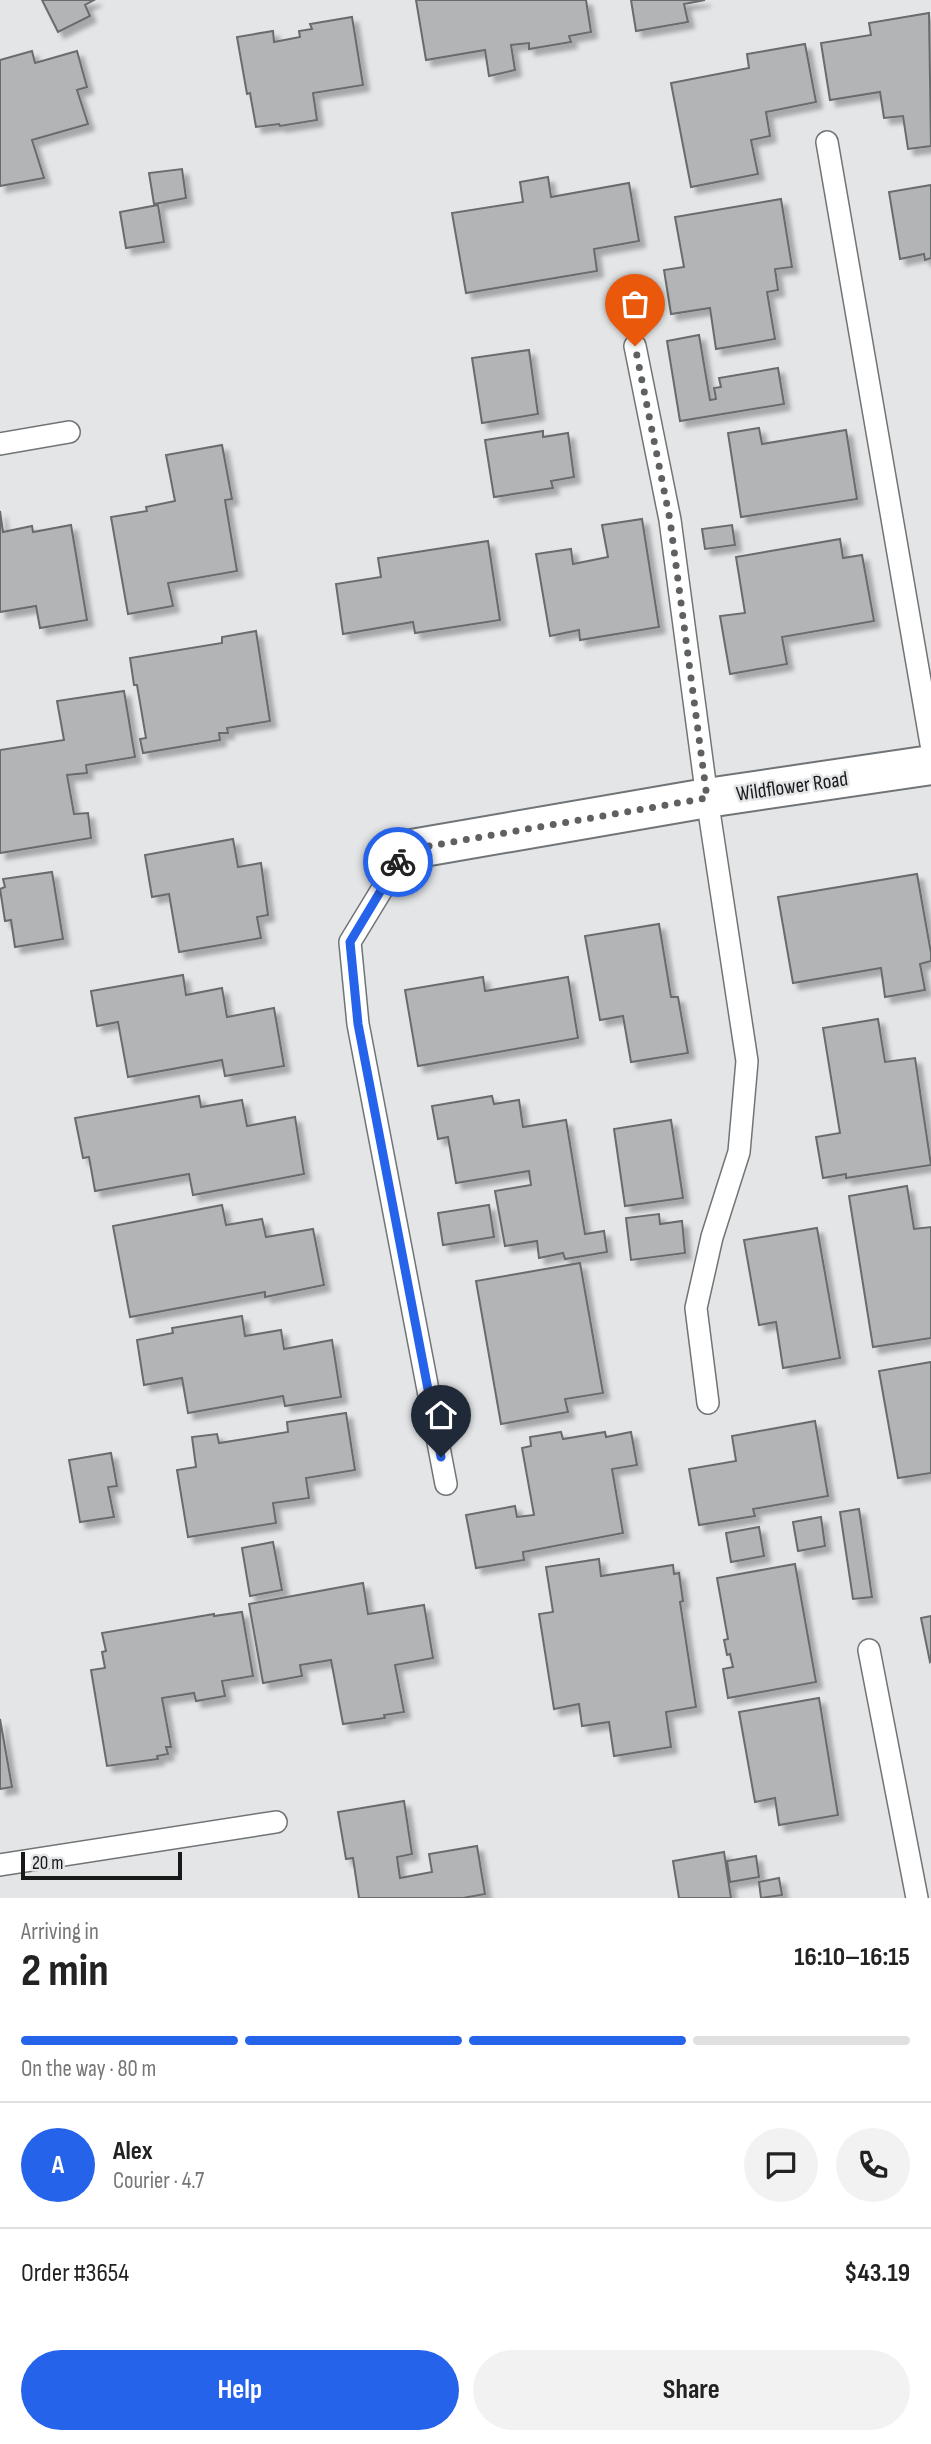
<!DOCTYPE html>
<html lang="en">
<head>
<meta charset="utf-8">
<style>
	:root { --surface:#fff; --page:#f2f2f2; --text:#222; --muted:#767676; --line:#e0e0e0; --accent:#2563eb }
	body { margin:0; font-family:"Sofia Sans Condensed",sans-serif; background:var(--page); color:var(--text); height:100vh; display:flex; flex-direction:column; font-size:26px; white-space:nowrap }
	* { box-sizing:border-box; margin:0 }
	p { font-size:23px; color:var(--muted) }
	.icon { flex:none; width:38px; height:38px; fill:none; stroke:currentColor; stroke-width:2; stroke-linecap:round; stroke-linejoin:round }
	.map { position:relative; height:1898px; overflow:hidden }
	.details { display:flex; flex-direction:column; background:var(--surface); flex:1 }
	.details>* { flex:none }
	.scale { position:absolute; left:21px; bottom:18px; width:161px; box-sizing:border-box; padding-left:7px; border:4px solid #181919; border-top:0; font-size:19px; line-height:24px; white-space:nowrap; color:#181919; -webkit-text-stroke:5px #e3e5e7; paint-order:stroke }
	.pin { position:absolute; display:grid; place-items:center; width:60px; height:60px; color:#fff; margin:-72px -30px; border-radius:50% 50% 50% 0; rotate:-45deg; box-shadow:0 0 7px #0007 }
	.pin .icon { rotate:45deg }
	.courier { position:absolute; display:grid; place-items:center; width:70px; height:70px; margin:-35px; border:5px solid #2563eb; border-radius:50%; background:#fff; color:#222; box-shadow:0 2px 9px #0007 }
	.summary em { font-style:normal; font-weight:700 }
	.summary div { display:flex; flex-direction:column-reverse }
	.summary { display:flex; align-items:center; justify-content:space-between; height:119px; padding:0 21px }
	h1 { font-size:46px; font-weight:700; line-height:52px }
	.bar { display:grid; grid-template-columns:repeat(4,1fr); gap:10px 7px; align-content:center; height:84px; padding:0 21px }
	.bar i { height:9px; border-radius:5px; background:var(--line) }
	.bar .active { background:var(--accent) }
	.bar p { grid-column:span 4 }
	.line { display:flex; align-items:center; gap:18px; padding:0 21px; border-top:2px solid var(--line) }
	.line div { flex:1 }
	.round { display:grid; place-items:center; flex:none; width:74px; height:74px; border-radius:37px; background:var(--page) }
	.action { display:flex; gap:14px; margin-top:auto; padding:14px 21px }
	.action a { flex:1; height:80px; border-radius:42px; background:var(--accent); color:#fff; font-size:28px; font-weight:700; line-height:80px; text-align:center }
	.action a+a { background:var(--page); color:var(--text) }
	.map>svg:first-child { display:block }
	.building { fill:#b2b4b6; stroke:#696c6d; stroke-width:2; filter:url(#shadow) }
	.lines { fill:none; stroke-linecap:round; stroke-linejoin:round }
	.service-casing { stroke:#717476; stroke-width:24 }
	.minor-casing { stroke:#717476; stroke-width:42 }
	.service { stroke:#fff; stroke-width:21 }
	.minor { stroke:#fff; stroke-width:38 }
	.done { stroke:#5f6061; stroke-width:7; stroke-dasharray:0 12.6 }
	.route { stroke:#2563eb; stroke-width:9 }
	.labels { text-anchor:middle; stroke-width:5; stroke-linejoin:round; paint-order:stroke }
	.street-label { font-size:21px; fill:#181919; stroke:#e3e5e7 }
</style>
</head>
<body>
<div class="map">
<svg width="931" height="1898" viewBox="0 0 931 1898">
	<defs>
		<filter id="shadow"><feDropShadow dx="6" dy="6" stdDeviation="2" flood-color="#0004"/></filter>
	</defs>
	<rect width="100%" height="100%" fill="#e3e5e7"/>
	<path class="building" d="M 42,0 L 94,0 L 85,5 L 90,16 L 58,32 Z
		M 416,0 L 586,0 L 591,32 L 569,36 L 571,42 L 529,49 L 529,43 L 511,45 L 515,70 L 489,76 L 485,50 L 426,60 Z
		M 631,0 L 705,0 L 684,4 L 688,22 L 636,31 Z
		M 929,13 L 931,146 L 908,149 L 903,116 L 884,118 L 880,92 L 830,100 L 821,43 L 871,35 L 869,23 Z
		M 352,17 L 363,85 L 313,93 L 317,120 L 280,126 L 279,124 L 256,127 L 250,93 L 247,94 L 237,37 L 273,31 L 274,42 L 300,37 L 299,31 L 312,29 L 310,24 Z
		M 805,44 L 816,102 L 766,112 L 770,136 L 751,140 L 758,174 L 691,187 L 671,83 L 749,68 L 747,54 Z
		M 32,51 L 35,63 L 77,51 L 87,87 L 77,90 L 88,124 L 32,140 L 44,178 L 0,186 L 0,60 Z
		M 182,169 L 186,198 L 154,204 L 149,173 Z
		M 548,177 L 551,197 L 629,183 L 639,241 L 594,249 L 597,271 L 466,293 L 452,213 L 523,202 L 520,182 Z
		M 931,185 L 931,258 L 925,260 L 924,254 L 900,259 L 889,192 Z
		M 781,199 L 792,267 L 775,269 L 778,290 L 767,292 L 775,339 L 716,349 L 710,308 L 671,314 L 664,270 L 684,267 L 675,217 Z
		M 158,205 L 164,242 L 126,248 L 120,212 Z
		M 699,335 L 710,400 L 716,399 L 714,388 L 721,387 L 719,378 L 778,368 L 784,404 L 680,421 L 667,341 Z
		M 529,350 L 538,414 L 482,423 L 472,358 Z
		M 759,428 L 762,444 L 846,430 L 857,499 L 741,517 L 728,433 Z
		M 543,431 L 543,437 L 568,433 L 574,477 L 551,481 L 553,488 L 494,497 L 485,440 Z
		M 222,445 L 232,499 L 225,500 L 237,571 L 168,583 L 173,606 L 128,614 L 111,517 L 147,511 L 146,507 L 175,501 L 166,455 Z
		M 0,511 L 3,532 L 32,526 L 33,532 L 71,525 L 87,620 L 40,628 L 36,606 L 0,612 Z
		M 642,519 L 659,627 L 580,640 L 579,630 L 550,636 L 536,554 L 571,549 L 573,564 L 608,557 L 602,525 Z
		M 732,525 L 735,545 L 705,549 L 702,529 Z
		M 840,539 L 843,558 L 862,555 L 874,621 L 782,637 L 787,664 L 730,674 L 720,616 L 745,613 L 736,557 Z
		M 488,541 L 500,620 L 415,633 L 413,622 L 343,634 L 336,584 L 381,577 L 378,558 Z
		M 256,631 L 270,721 L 227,728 L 228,733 L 219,733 L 220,740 L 143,753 L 140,739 L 146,738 L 137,685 L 134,685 L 130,658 L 222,643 L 222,637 Z
		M 124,691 L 135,757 L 86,765 L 87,773 L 67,775 L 74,814 L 88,813 L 91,838 L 0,853 L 0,750 L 64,740 L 57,701 Z
		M 233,839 L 238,867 L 261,863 L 268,915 L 257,917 L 261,938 L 179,952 L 169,894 L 152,897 L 145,855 Z
		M 52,872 L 63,939 L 15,947 L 11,920 L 5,921 L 0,889 L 5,887 L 3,879 Z
		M 917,874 L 931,953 L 931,961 L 920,964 L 925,990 L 885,997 L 881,968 L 793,983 L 778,897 Z
		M 659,924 L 671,997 L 678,997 L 688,1053 L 631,1062 L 623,1016 L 600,1020 L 585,936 Z
		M 183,975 L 186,995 L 222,988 L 227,1017 L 274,1008 L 284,1066 L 225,1076 L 222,1060 L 128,1077 L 118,1022 L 97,1026 L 91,991 Z
		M 483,977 L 485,991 L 568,977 L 578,1038 L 418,1066 L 405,990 Z
		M 878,1019 L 885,1062 L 915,1058 L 931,1165 L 846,1178 L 846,1174 L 823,1178 L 816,1137 L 840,1133 L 823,1028 Z
		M 199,1096 L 201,1107 L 242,1100 L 247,1126 L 295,1117 L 304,1174 L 193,1195 L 189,1174 L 95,1191 L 89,1157 L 83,1158 L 75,1118 Z
		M 492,1096 L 494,1104 L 519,1100 L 523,1127 L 566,1120 L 585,1234 L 604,1231 L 607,1252 L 565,1259 L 563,1253 L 539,1258 L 537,1241 L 505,1246 L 495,1191 L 531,1185 L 529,1171 L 456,1183 L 448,1137 L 438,1139 L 432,1106 Z
		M 671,1120 L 683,1198 L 625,1206 L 614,1129 Z
		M 907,1186 L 914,1229 L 931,1227 L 931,1338 L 873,1347 L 849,1196 Z
		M 222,1205 L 226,1225 L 262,1219 L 266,1237 L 313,1229 L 324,1285 L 265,1297 L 265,1292 L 130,1317 L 113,1226 Z
		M 489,1205 L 494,1237 L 443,1245 L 438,1213 Z
		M 659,1214 L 660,1224 L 682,1221 L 685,1253 L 631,1260 L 626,1218 Z
		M 817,1228 L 840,1358 L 783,1368 L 776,1322 L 759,1325 L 744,1240 Z
		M 580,1263 L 603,1393 L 565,1399 L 568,1412 L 501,1424 L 476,1281 Z
		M 242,1316 L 245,1336 L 281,1330 L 284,1349 L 332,1340 L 341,1397 L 285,1406 L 283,1396 L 188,1413 L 182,1378 L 144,1385 L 137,1340 L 173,1333 L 172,1328 Z
		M 931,1362 L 931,1473 L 898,1478 L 879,1371 Z
		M 346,1413 L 355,1470 L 306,1478 L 309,1498 L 273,1503 L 276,1523 L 188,1537 L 177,1470 L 196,1467 L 192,1437 L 217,1434 L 219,1443 L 288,1432 L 287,1422 Z
		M 815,1421 L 828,1496 L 753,1509 L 755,1516 L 699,1525 L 689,1469 L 736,1461 L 732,1436 Z
		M 561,1432 L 563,1439 L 605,1432 L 606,1437 L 631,1432 L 637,1465 L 612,1469 L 623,1533 L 523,1552 L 524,1560 L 476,1568 L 466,1515 L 515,1506 L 517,1517 L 534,1515 L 522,1448 L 531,1446 L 530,1437 Z
		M 111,1453 L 117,1486 L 108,1487 L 114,1517 L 80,1522 L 69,1460 Z
		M 859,1509 L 872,1597 L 853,1599 L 840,1512 Z
		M 821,1517 L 825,1546 L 798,1551 L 793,1522 Z
		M 759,1527 L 764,1556 L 731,1562 L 726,1533 Z
		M 273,1542 L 282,1590 L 250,1596 L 242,1548 Z
		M 599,1559 L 601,1576 L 673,1565 L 674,1574 L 679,1573 L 683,1601 L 680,1602 L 696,1707 L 666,1712 L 671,1747 L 614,1756 L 609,1722 L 582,1726 L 579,1704 L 554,1709 L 539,1614 L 553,1612 L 546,1567 Z
		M 795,1564 L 816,1682 L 728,1698 L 723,1669 L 733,1667 L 730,1654 L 727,1655 L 724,1640 L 728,1639 L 717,1578 Z
		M 363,1583 L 368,1614 L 424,1605 L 433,1658 L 395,1665 L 404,1712 L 384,1715 L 385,1718 L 343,1724 L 331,1660 L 300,1665 L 302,1676 L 263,1683 L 249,1604 Z
		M 242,1612 L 253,1676 L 222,1681 L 225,1696 L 196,1701 L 194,1693 L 162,1698 L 171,1747 L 166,1747 L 168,1754 L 157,1756 L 158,1759 L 107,1766 L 91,1670 L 105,1668 L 102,1652 L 106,1651 L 102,1633 L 214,1614 L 214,1616 Z
		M 931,1616 L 931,1661 L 930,1662 L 921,1618 Z
		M 819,1698 L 838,1815 L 779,1825 L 775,1798 L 755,1802 L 739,1712 Z
		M 0,1719 L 12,1787 L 0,1789 Z
		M 404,1801 L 412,1854 L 397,1857 L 400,1878 L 432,1872 L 429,1854 L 477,1846 L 485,1894 L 463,1898 L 359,1898 L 353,1858 L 346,1859 L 338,1812 Z
		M 724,1852 L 731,1898 L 679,1898 L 673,1861 Z
		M 756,1856 L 759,1877 L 730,1882 L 727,1861 Z
		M 779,1878 L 782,1895 L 761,1898 L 759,1882 Z"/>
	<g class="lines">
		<defs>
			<path id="service" d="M 827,142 L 931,744
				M 635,346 L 670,520 L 707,798 L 747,1061 L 739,1152 L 712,1237 L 696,1308 L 708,1403
				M 0,444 L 69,432
				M 406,850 L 350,942 L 358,1024 L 446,1484
				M 869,1650 L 917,1898
				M 0,1865 L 276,1822"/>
			<path id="minor" d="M 406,850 L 707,798 L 931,765"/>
		</defs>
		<use href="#service" class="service-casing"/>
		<use href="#minor" class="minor-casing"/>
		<use href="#service" class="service"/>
		<use href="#minor" class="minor"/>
	</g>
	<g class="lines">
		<path class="done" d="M 398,862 L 406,850 L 707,798 L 670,520 L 635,346"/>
		<path class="route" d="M 398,862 L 350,942 L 358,1024 L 441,1457"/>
	</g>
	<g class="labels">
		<g class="street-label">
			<text transform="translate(792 786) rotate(-8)" y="7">Wildflower Road</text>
		</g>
	</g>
</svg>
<div class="scale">20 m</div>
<div class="pin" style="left:635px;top:346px;background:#ea580c"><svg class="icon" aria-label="bag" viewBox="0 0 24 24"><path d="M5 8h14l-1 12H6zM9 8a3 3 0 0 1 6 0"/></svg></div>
<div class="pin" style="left:441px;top:1457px;background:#1f2937"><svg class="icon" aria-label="home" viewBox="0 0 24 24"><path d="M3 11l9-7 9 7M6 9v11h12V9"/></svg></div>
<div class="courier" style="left:398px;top:862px"><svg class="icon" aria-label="bike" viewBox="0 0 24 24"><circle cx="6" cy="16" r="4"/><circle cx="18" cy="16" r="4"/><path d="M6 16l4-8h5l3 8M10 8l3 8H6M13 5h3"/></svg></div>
</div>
<section class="details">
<div class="summary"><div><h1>2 min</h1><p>Arriving in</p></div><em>16:10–16:15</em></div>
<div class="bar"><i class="active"></i><i class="active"></i><i class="active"></i><i></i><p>On the way · 80 m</p></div>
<div class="line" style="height:126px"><b class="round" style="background:var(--accent);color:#fff">A</b><div><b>Alex</b><p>Courier · 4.7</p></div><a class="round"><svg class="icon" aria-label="chat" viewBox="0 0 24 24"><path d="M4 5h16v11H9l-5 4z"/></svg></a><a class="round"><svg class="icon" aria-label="phone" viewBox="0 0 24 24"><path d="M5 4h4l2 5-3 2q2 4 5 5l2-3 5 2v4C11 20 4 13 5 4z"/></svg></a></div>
<div class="line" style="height:91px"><div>Order #3654</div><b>$43.19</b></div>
<div class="action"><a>Help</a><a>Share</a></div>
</section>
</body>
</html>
